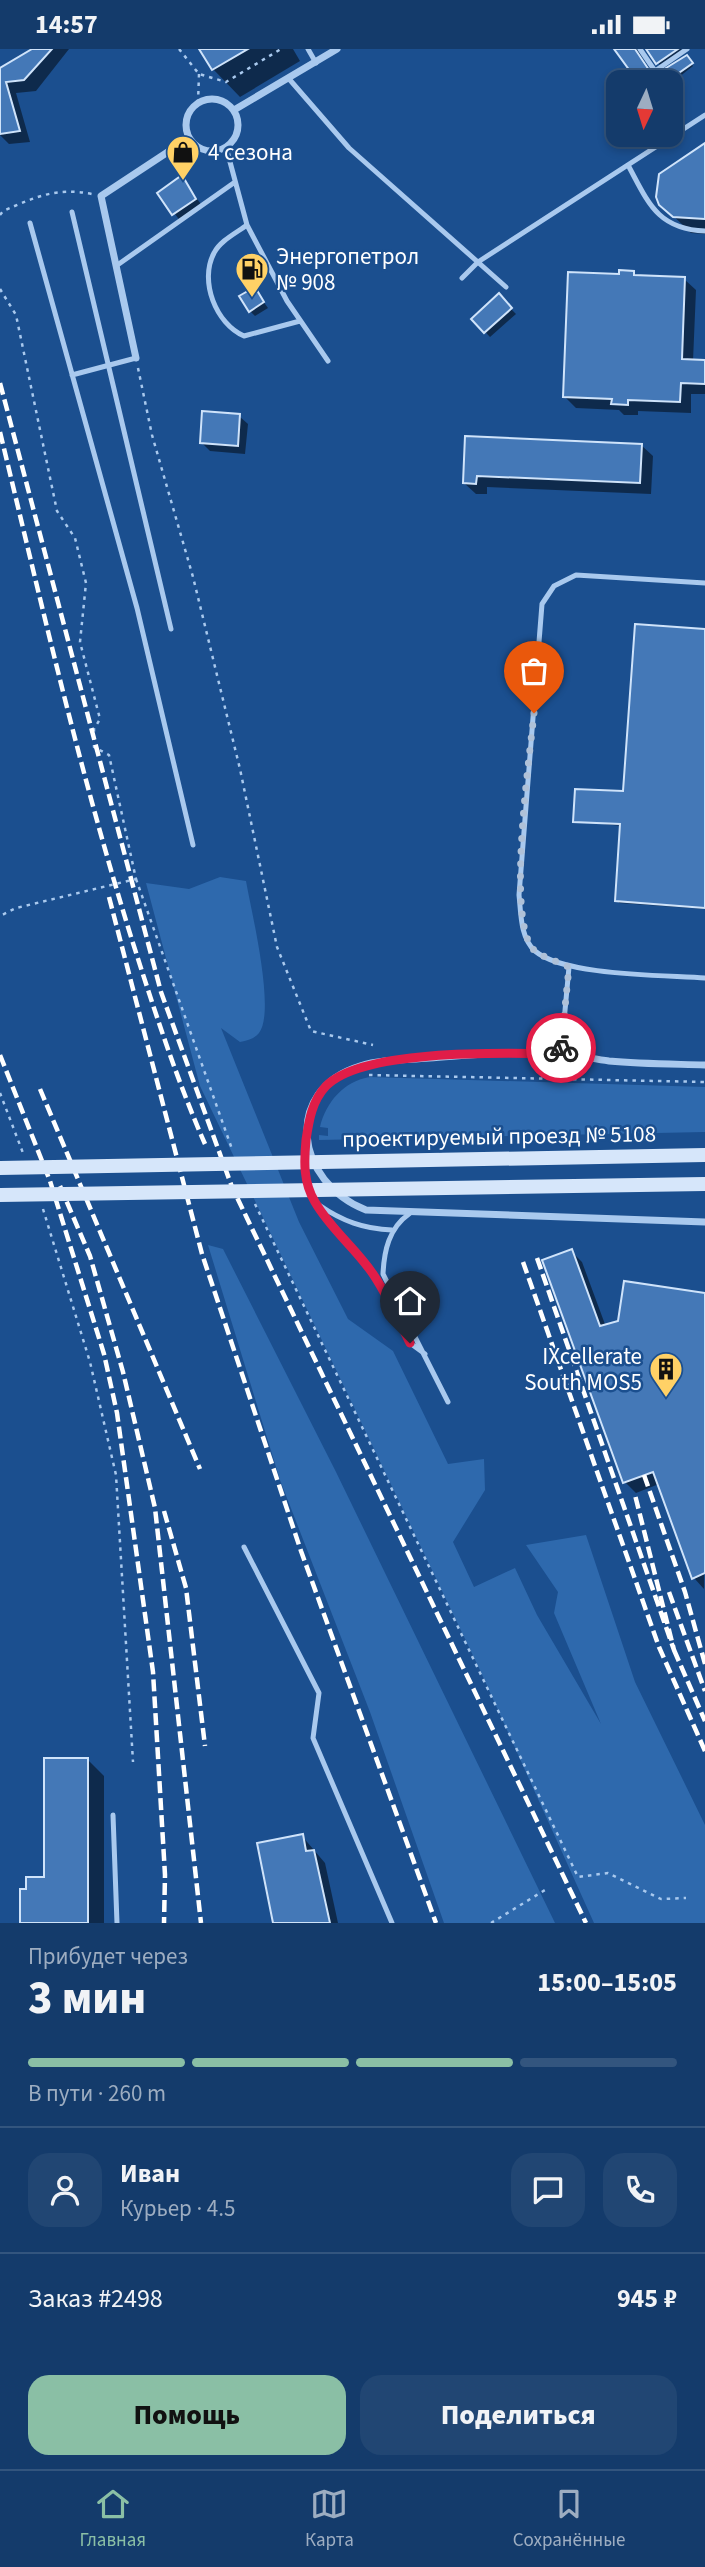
<!DOCTYPE html>
<html lang="ru">
<head>
<meta charset="utf-8">
<style>
	:root { --surface:#143b6b; --page:#214673; --text:#f1f3f6; --muted:#9dadc1; --line:#33557e; --accent:#8abfa5 }
	body { margin:0; font-family:"Source Sans 3",sans-serif; background:var(--page); color:var(--text); height:100vh; display:flex; flex-direction:column; font-size:26px; white-space:nowrap }
	* { box-sizing:border-box; margin:0 }
	p { font-size:23px; color:var(--muted) }
	.icon { flex:none; width:38px; height:38px; fill:none; stroke:currentColor; stroke-width:2; stroke-linecap:round; stroke-linejoin:round }
	.map { position:relative; height:1874px; overflow:hidden }
	.panel { display:flex; flex-direction:column; background:var(--surface); flex:1 }
	.panel>* { flex:none }
	.needle { width:46px; rotate:184deg }
	.fabs { position:absolute; left:606px; top:21px; display:grid; gap:14px }
	.fabs a { display:grid; place-items:center; width:77px; height:77px; border-radius:14px; background:var(--surface); box-shadow:0 4px 10px #0003,0 0 0 2px var(--line); font-size:35px }
	.pin { position:absolute; display:grid; place-items:center; width:60px; height:60px; color:#fff; margin:-72px -30px; border-radius:50% 50% 50% 0; rotate:-45deg; box-shadow:0 0 7px #0007 }
	.pin .icon { rotate:45deg }
	.courier { position:absolute; display:grid; place-items:center; width:70px; height:70px; margin:-35px; border:5px solid #e11d48; border-radius:50%; background:#fff; color:#222; box-shadow:0 2px 9px #0007 }
	.overview em { font-style:normal; font-weight:800 }
	.overview div { display:flex; flex-direction:column-reverse }
	.overview { display:flex; align-items:center; justify-content:space-between; height:119px; padding:0 28px }
	h1 { font-size:46px; font-weight:800; line-height:52px }
	.bar { display:grid; grid-template-columns:repeat(4,1fr); gap:10px 7px; align-content:center; height:84px; padding:0 28px }
	.bar i { height:9px; border-radius:5px; background:var(--line) }
	.bar .current { background:var(--accent) }
	.bar p { grid-column:span 4 }
	.line { display:flex; align-items:center; gap:18px; padding:0 28px; border-top:2px solid var(--line) }
	.line div { flex:1 }
	.round { display:grid; place-items:center; flex:none; width:74px; height:74px; border-radius:21px; background:var(--page) }
	.action { display:flex; gap:14px; margin-top:auto; padding:14px 28px }
	.action a { flex:1; height:80px; border-radius:21px; background:var(--accent); color:#111; font-size:28px; font-weight:800; line-height:80px; text-align:center }
	.action a+a { background:var(--page); color:var(--text) }
	.status { display:flex; justify-content:space-between; align-items:center; height:49px; padding:0 35px; background:var(--surface); direction:ltr }
	.status svg { height:19px; fill:currentColor }
	.tabs { display:flex; justify-content:space-around; align-items:center; height:98px; border-top:2px solid var(--line); background:var(--surface); font-size:19px; color:var(--muted) }
	.tabs a { display:grid; justify-items:center; gap:4px }
	.tabs .current { color:var(--accent) }
	.map>svg:first-child { display:block }
	.green { fill:#2e69ad }
	.shadow { fill:#0007 }
	.building { fill:#4478b7; stroke:#cfe3fa; stroke-width:2 }
	.lines { fill:none; stroke-linecap:round; stroke-linejoin:round }
	.path { stroke:#a9c9ee; stroke-width:2.5; stroke-dasharray:3.5 5; stroke-linecap:butt }
	.service { stroke:#a9c9ee; stroke-width:5 }
	.minor { stroke:#a9c9ee; stroke-width:7 }
	.rail { stroke:#fff; stroke-width:4.5; stroke-dasharray:12 5; stroke-linecap:butt }
	.secondary-bridge { stroke:#d6e6fa; stroke-width:14 }
	.done { stroke:#afc1d8; stroke-width:7; stroke-dasharray:0 12.6 }
	.route { stroke:#e11d48; stroke-width:9 }
	.labels { text-anchor:middle; stroke-width:5; stroke-linejoin:round; paint-order:stroke }
	.poi-label { font-size:23px; fill:#fff; stroke:#1b4f8f; text-anchor:start }
	.street-label { font-size:23px; fill:#fff; stroke:#1b4f8f }
</style>
</head>
<body>
<div class="status"><b>14:57</b><svg viewBox="0 0 49 12"><path d="M0 12V9h3v3zM5 12V6h3v6zM10 12V3h3v9zM15 12V0h3v12zM26 1h20v11H26zM47 4h2v5h-2z"/></svg></div>
<div class="map">
<svg width="705" height="1874" viewBox="0 0 705 1874">
	<rect width="100%" height="100%" fill="#1b4f8f"/>
	<path class="green" d="M 220,828 L 246,832 C 251,861 276,962 259,984 C 254,990 248,991 240,993 L 221,979 L 299,1173 L 348,1270 L 393,1302 L 448,1415 L 484,1410 L 485,1441 L 453,1493 L 474,1538 L 515,1519 L 537,1566 L 601,1675 L 554,1564 L 558,1543 L 526,1496 L 586,1486 L 635,1633 L 705,1776 L 705,1874 L 594,1874 L 479,1619 L 200,1037 L 146,834 L 189,840 Z
		M 370,1028 L 705,1038 L 705,1083 L 319,1091 L 319,1086 L 328,1087 L 328,1079 L 320,1078 C 326,1053 344,1032 370,1028 Z
		M 208,1196 L 223,1200 L 336,1423 L 555,1874 L 444,1874 L 370,1663 L 280,1431 Z"/>
	<path class="shadow" d="M 35,0 L 69,0 L 36,42 L 16,44 L 30,93 L 9,95 L 0,86 L 0,20 Z
		M 201,0 L 293,0 L 300,12 L 240,48 L 213,20 Z
		M 616,0 L 637,0 L 654,29 L 689,11 L 693,17 L 670,35 L 640,33 Z
		M 648,0 L 681,0 L 682,1 L 660,16 Z
		M 705,96 L 705,185 L 691,184 L 661,155 Z
		M 182,129 L 203,158 L 181,173 L 160,145 Z
		M 633,223 L 638,228 L 684,230 L 696,241 L 693,312 L 705,313 L 705,345 L 691,345 L 691,364 L 638,362 L 638,366 L 624,366 L 619,361 L 576,359 L 565,348 L 620,227 Z
		M 254,240 L 268,259 L 255,267 L 250,262 Z
		M 498,247 L 516,265 L 490,288 L 473,270 Z
		M 239,367 L 248,375 L 245,405 L 210,402 L 202,394 Z
		M 466,389 L 641,396 L 653,407 L 651,445 L 487,438 L 487,445 L 476,445 L 464,434 Z
		M 705,582 L 705,860 L 619,854 L 622,777 L 575,772 L 624,743 Z
		M 571,1202 L 582,1213 L 606,1278 L 705,1246 L 704,1540 L 694,1529 L 659,1435 L 636,1444 L 625,1433 Z
		M 88,1711 L 104,1727 L 104,1874 L 21,1874 L 28,1842 L 46,1830 Z
		M 302,1787 L 325,1814 L 338,1874 L 275,1874 Z"/>
	<path class="building" d="M 32,0 L 52,0 L 24,31 L 6,33 L 20,82 L 0,85 L 0,19 Z
		M 199,0 L 248,0 L 212,21 Z
		M 614,0 L 635,0 L 653,27 L 687,6 L 693,14 L 666,33 L 638,33 Z
		M 646,0 L 678,0 L 656,15 Z
		M 705,94 L 705,170 L 673,168 L 659,156 L 656,148 L 659,125 Z
		M 182,126 L 196,150 L 172,166 L 157,144 Z
		M 619,221 L 634,222 L 634,226 L 685,228 L 682,310 L 705,311 L 705,335 L 681,334 L 680,353 L 628,351 L 628,356 L 611,355 L 612,350 L 563,348 L 568,223 L 619,225 Z
		M 255,238 L 264,253 L 249,263 L 239,247 Z
		M 499,244 L 512,259 L 484,284 L 471,270 Z
		M 202,362 L 240,365 L 238,397 L 200,394 Z
		M 465,387 L 642,395 L 640,434 L 477,427 L 476,435 L 463,434 Z
		M 635,575 L 705,580 L 705,859 L 615,852 L 620,775 L 573,773 L 575,740 L 623,742 Z
		M 572,1200 L 600,1277 L 618,1272 L 624,1232 L 705,1244 L 705,1524 L 692,1530 L 653,1423 L 623,1434 L 542,1211 Z
		M 44,1709 L 88,1709 L 88,1874 L 20,1874 L 20,1840 L 26,1840 L 26,1828 L 44,1828 Z
		M 303,1785 L 306,1802 L 314,1801 L 330,1874 L 273,1874 L 257,1794 Z"/>
	<g class="lines">
		<path class="path" d="M 179,0 L 199,25 L 226,33 L 281,0
			M 198,54 L 199,25
			M 0,166 L 3,162 C 36,148 55,138 92,145
			M 0,240 L 16,266 L 57,462 L 75,489 L 86,534 L 80,593 L 100,670 L 94,680 L 94,698 L 109,706 L 136,830 L 16,859 L 0,867
			M 138,319 L 152,386 L 193,528 L 240,720 L 277,898 L 311,982 L 373,996
			M 136,830 L 232,1100
			M 369,1026 L 705,1033
			M 0,1044 L 23,1104
			M 255,1155 L 578,1828 L 608,1824 L 661,1850 L 686,1849
			M 43,1160 L 90,1313 L 116,1426 L 133,1713
			M 491,1874 L 545,1841"/>
		<path class="service" d="M 308,0 L 316,14
			M 640,0 L 655,22 L 687,0
			M 290,31 L 349,99 L 506,238
			M 226,98 L 247,176 L 287,252 L 328,312
			M 628,116 C 648,153 657,180 705,182
			M 72,163 L 171,580
			M 30,174 L 137,559 L 193,796
			M 247,176 C 236,184 220,192 214,204 C 199,232 216,275 244,287 L 300,272
			M 116,217 L 235,133
			M 462,229 L 478,213 L 705,66
			M 72,326 L 136,309
			M 705,534 L 576,526 L 554,537 L 542,555 L 519,846 C 521,863 520,889 535,902 C 564,927 665,926 705,929
			M 561,1005 L 569,918
			M 307,1089 L 304,1119 L 314,1152 L 375,1227 L 410,1294 L 425,1305
			M 319,1156 C 342,1172 364,1180 392,1181
			M 409,1165 C 389,1179 384,1202 383,1225 L 448,1353
			M 244,1498 L 319,1644 L 313,1689 L 392,1874
			M 113,1766 L 117,1874"/>
		<path class="minor" d="M186 76a26 26 0 1 1 52 0a26 26 0 1 1-52 0Z
			M 234,61 L 337,0
			M 136,309 L 101,147 L 189,89
			M 705,1016 C 673,1015 641,1015 609,1012 C 593,1010 578,1006 562,1005 C 518,1001 473,1006 429,1009 C 407,1011 382,1010 360,1017 C 282,1041 295,1133 366,1161 L 705,1173"/>
		<path class="rail" d="M 0,334 L 161,943 L 232,1138 L 586,1874
			M 0,383 C 41,553 80,724 132,891 C 154,960 176,1029 205,1095
			M 109,848 L 202,1205 L 301,1502 L 436,1874
			M 0,1006 L 50,1132 L 104,1305 L 117,1364 L 153,1623 L 165,1826 L 164,1874
			M 40,1040 L 200,1420
			M 60,1137 L 90,1207 L 123,1323 L 155,1459 L 201,1874
			M 537,1209 L 674,1601 L 635,1446
			M 523,1213 L 659,1598 L 705,1702
			M 644,1426 L 685,1543 L 705,1615
			M 164,1462 L 186,1539 L 205,1697
			M 669,1543 L 705,1642
			M 674,1601 L 705,1672"/>
		<path class="secondary-bridge" d="M 0,1119 L 705,1106
			M 0,1146 L 705,1135"/>
	</g>
	<g class="lines">
		<path class="done" d="M 534,664 C 530,706 505,876 535,902 C 544,909 559,913 569,918 L 561,999"/>
		<path class="route" d="M 410,1294 C 399,1272 388,1248 375,1228 C 358,1201 331,1181 315,1153 C 303,1133 304,1112 306,1091 C 309,1071 312,1052 326,1037 C 363,999 508,1004 561,1005 L 561,999"/>
	</g>
	<defs>
		<symbol id="shop-pin" viewBox="-11 -11 22 30"><path d="M0 17L-7.5 6A9.5 9.5 0 1 1 7.5 6Z" fill="#ffd166" stroke="#1b4f8f"/><path d="M-5-2.5h2.3a2.7 3.5 0 0 1 5.4 0H5L5.5 6h-11ZM-1.5-2.5h3a1.5 2.3 0 0 0-3 0Z" fill="#111"/></symbol>
		<symbol id="fuel-pin" viewBox="-11 -11 22 30"><path d="M0 17L-7.5 6A9.5 9.5 0 1 1 7.5 6Z" fill="#ffd166" stroke="#1b4f8f"/><path d="M-5.5-6h7V0h2V4h1.3V-2.5L3-4.5l.8-.8L6-3V5H2.5V1h-1V6h-7ZM-4.2-4.7v3.2H.2V-4.7Z" fill="#111"/></symbol>
		<symbol id="building-pin" viewBox="-11 -11 22 30"><path d="M0 17L-7.5 6A9.5 9.5 0 1 1 7.5 6Z" fill="#ffd166" stroke="#1b4f8f"/><path d="M-4-6H4V6H1V3H-1V6H-4ZM-2.5-4.3h1.7v1.8h-1.7ZM.8-4.3h1.7v1.8H.8ZM-2.5-1h1.7V.8h-1.7ZM.8-1h1.7V.8H.8Z" fill="#111"/></symbol>
	</defs>
	<g fill-rule="evenodd">
		<use href="#shop-pin" x="164" y="84" width="38" height="52"/>
		<use href="#fuel-pin" x="233" y="201" width="38" height="52"/>
		<use href="#building-pin" x="647" y="1301" width="38" height="52"/>
	</g>
	<g class="labels">
		<g class="poi-label">
			<text x="208" y="111">4 сезона</text>
			<text x="276" y="215">Энергопетрол<tspan x="276" dy="26">№ 908</tspan></text>
			<text x="642" y="1315" text-anchor="end">IXcellerate<tspan x="642" dy="26">South MOS5</tspan></text>
		</g>
		<g class="street-label">
			<text transform="translate(499 1087) rotate(-1)" y="8">проектируемый проезд № 5108</text>
		</g>
	</g>
</svg>
<div class="fabs">
<a><svg class="needle" viewBox="-14 -14 28 28"><path d="M0-13l5 13h-10z" fill="#e53935"/><path d="M0 13l5-13h-10z" fill="#9dadc1"/></svg></a>
</div>
<div class="pin" style="left:534px;top:664px;background:#ea580c"><svg class="icon" aria-label="bag" viewBox="0 0 24 24"><path d="M5 8h14l-1 12H6zM9 8a3 3 0 0 1 6 0"/></svg></div>
<div class="pin" style="left:410px;top:1294px;background:#1f2937"><svg class="icon" aria-label="home" viewBox="0 0 24 24"><path d="M3 11l9-7 9 7M6 9v11h12V9"/></svg></div>
<div class="courier" style="left:561px;top:999px"><svg class="icon" aria-label="bike" viewBox="0 0 24 24"><circle cx="6" cy="16" r="4"/><circle cx="18" cy="16" r="4"/><path d="M6 16l4-8h5l3 8M10 8l3 8H6M13 5h3"/></svg></div>
</div>
<section class="panel">
<div class="overview"><div><h1>3 мин</h1><p>Прибудет через</p></div><em>15:00–15:05</em></div>
<div class="bar"><i class="current"></i><i class="current"></i><i class="current"></i><i></i><p>В пути · 260 m</p></div>
<div class="line" style="height:126px"><a class="round"><svg class="icon" aria-label="person" viewBox="0 0 24 24"><circle cx="12" cy="8" r="4"/><path d="M4 21q1-7 8-7t8 7"/></svg></a><div><b>Иван</b><p>Курьер · 4.5</p></div><a class="round"><svg class="icon" aria-label="chat" viewBox="0 0 24 24"><path d="M4 5h16v11H9l-5 4z"/></svg></a><a class="round"><svg class="icon" aria-label="phone" viewBox="0 0 24 24"><path d="M5 4h4l2 5-3 2q2 4 5 5l2-3 5 2v4C11 20 4 13 5 4z"/></svg></a></div>
<div class="line" style="height:91px"><div>Заказ #2498</div><b>945 ₽</b></div>
<div class="action"><a>Помощь</a><a>Поделиться</a></div>
</section>
<nav class="tabs">
<a class="current"><svg class="icon" aria-label="home" viewBox="0 0 24 24"><path d="M3 11l9-7 9 7M6 9v11h12V9"/></svg>Главная</a>
<a><svg class="icon" aria-label="map" viewBox="0 0 24 24"><path d="M3 6l6-2 6 2 6-2v14l-6 2-6-2-6 2zM9 4v14M15 6v14"/></svg>Карта</a>
<a><svg class="icon" aria-label="saved" viewBox="0 0 24 24"><path d="M7 4h10v16l-5-4-5 4z"/></svg>Сохранённые</a>
</nav>
</body>
</html>
